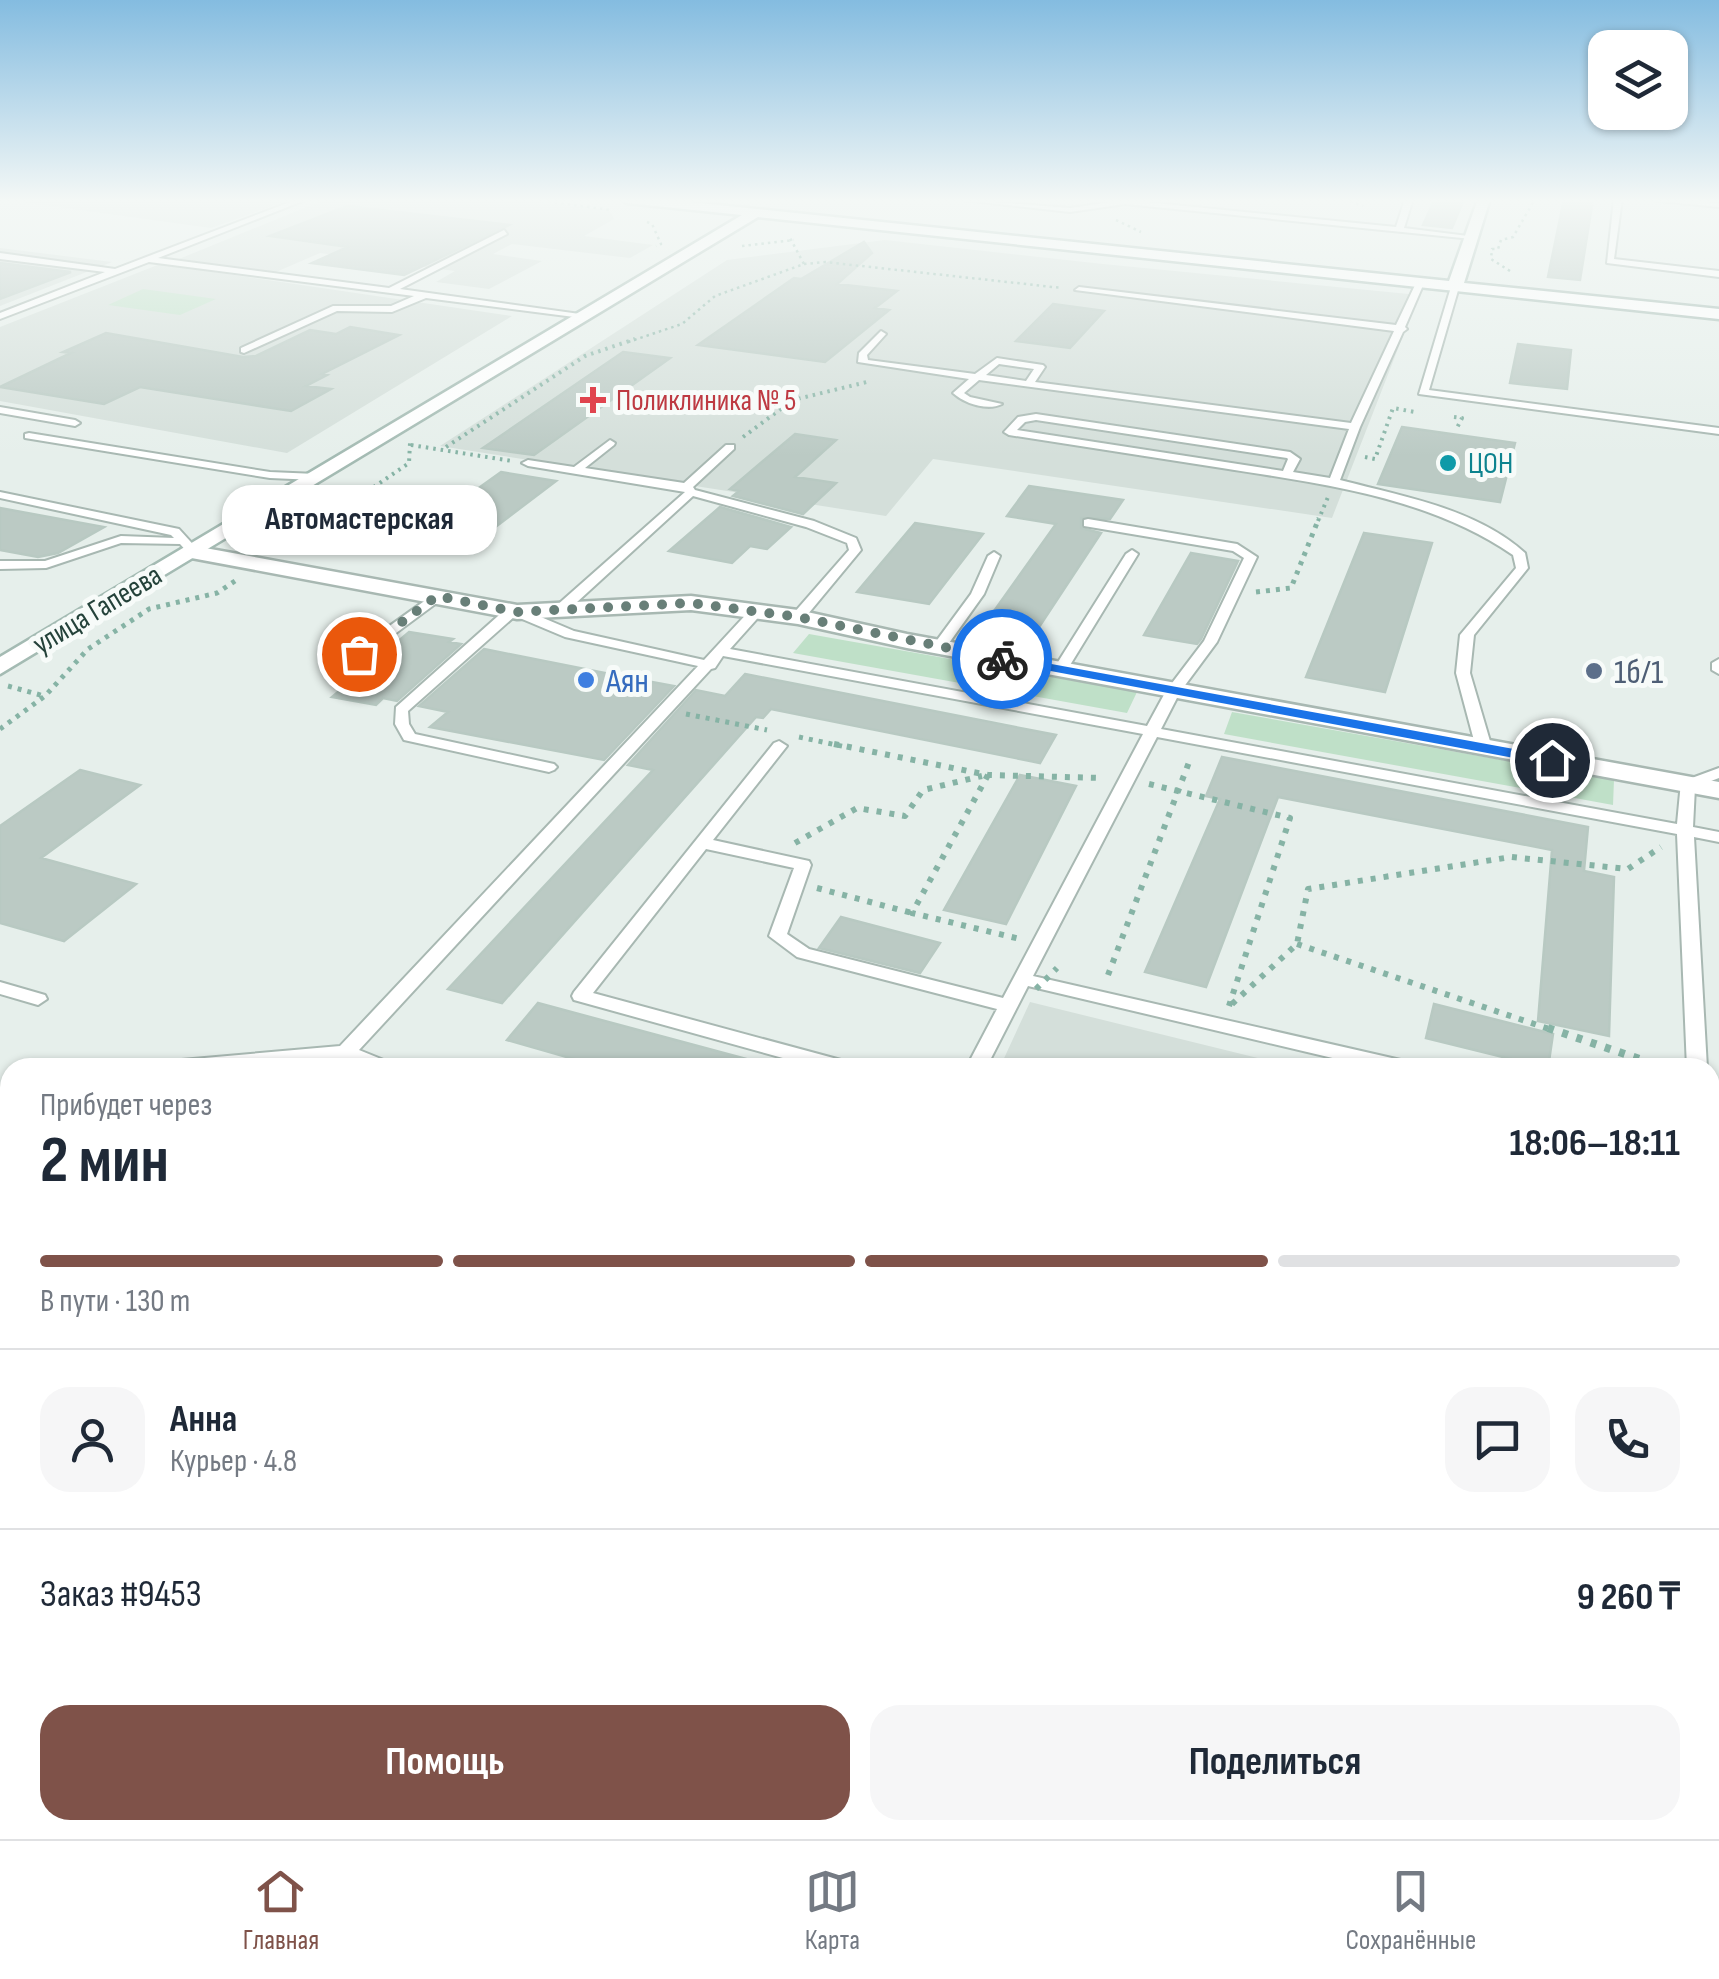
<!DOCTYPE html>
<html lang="ru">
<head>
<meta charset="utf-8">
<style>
	:root { --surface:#fff; --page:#f6f6f7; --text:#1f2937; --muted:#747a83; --line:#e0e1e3; --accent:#7f5249 }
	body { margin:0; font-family:"Sofia Sans Condensed",sans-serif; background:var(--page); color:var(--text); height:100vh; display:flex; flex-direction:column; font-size:38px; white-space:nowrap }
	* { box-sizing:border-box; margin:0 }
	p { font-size:32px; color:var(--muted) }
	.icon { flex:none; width:55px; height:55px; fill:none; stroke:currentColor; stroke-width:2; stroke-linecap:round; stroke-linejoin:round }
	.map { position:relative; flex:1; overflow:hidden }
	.sheet { position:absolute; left:0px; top:1058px; width:1720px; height:782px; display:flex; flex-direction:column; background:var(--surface); border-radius:30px 30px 0 0; box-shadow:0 2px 8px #0004 }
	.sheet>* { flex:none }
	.fabs { position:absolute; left:1588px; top:30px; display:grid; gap:20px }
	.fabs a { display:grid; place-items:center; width:100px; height:100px; border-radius:20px; background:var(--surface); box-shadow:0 2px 8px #0004; font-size:50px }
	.pin { position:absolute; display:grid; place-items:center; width:85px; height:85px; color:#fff; margin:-42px; border:5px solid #fff; border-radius:50%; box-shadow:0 2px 10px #0007 }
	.courier { position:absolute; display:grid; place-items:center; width:100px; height:100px; margin:-50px; border:8px solid #1a73e8; border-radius:50%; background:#fff; color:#222; box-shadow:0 2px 12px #0007 }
	.bubble { position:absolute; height:70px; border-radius:30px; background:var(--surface); box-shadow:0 2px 8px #0004; font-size:32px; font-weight:700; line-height:70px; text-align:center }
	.head em { font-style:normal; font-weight:700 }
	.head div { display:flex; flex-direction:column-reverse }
	.head { display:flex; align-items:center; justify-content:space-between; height:170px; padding:0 40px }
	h1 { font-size:65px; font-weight:700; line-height:75px }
	.bar { display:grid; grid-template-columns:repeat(4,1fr); gap:15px 10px; align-content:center; height:120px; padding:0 40px }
	.bar i { height:12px; border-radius:8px; background:var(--line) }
	.bar .active { background:var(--accent) }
	.bar p { grid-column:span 4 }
	.line { display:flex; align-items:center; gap:25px; padding:0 40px; border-top:2px solid var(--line) }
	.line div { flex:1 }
	.round { display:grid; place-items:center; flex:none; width:105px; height:105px; border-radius:30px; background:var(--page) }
	.primary-button { display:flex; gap:20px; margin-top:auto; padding:20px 40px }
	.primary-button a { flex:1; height:115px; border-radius:30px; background:var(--accent); color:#fff; font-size:40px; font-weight:700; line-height:115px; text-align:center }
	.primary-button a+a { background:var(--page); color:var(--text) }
	.menu { display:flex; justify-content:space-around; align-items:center; height:140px; border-top:2px solid var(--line); background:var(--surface); font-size:28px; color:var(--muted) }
	.menu a { display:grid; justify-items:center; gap:5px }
	.menu .active { color:var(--accent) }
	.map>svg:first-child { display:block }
	.built { fill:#d4dfda }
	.green { fill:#bfe0c8 }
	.building { fill:#bbcac4; stroke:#b8c9c2; stroke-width:2.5 }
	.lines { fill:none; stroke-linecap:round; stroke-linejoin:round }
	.lane-casing { stroke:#a8b8b2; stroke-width:4 }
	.street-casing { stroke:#a8b8b2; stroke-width:5 }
	.secondary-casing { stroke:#a4bbb3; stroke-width:5 }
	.path-far5 { stroke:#86b3a5; stroke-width:2.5; stroke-dasharray:2.5 4; stroke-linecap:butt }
	.path-far4 { stroke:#86b3a5; stroke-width:4; stroke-dasharray:2.5 5; stroke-linecap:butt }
	.path-far3 { stroke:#86b3a5; stroke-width:5; stroke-dasharray:4 6; stroke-linecap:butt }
	.path-far2 { stroke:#86b3a5; stroke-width:6; stroke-dasharray:5 8; stroke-linecap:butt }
	.path-far1 { stroke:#86b3a5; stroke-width:8; stroke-dasharray:6 9; stroke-linecap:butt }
	.path { stroke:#86b3a5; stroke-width:10; stroke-dasharray:8 11; stroke-linecap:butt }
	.lane { fill:#fff; fill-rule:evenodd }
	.street { fill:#fff; fill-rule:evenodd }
	.secondary { fill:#fff; fill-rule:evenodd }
	.path-bridge { stroke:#86b3a5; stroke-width:6; stroke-dasharray:5 8; stroke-linecap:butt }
	.route { fill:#1a73e8 }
	.done { stroke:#687f78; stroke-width:10; stroke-dasharray:0 18 }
	.health-dot { fill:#e0444e; stroke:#f7fbf9; stroke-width:4 }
	.culture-dot { fill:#0f9aa8; stroke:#f7fbf9; stroke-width:4 }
	.service-dot { fill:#5c6f8a; stroke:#f7fbf9; stroke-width:4 }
	.shop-dot { fill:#3f7fe0; stroke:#f7fbf9; stroke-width:4 }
	.labels { text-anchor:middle; stroke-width:10; stroke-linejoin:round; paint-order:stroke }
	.far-health-label { font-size:30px; fill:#be3a42; stroke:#f7fbf9; text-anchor:start }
	.far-culture-label { font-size:30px; fill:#0d838f; stroke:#f7fbf9; text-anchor:start }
	.far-street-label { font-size:30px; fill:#24423a; stroke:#f7fbf9 }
	.service-label { font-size:35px; fill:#4e5e75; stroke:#f7fbf9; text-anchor:start }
	.shop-label { font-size:35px; fill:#366cbe; stroke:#f7fbf9; text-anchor:start }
</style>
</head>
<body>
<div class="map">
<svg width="1719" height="1839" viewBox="0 0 1719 1839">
	<rect width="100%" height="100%" fill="#e6efeb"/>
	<path class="built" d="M 0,199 L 292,199 L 211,228 Z
		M 326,199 L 515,199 L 609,210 L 614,219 L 584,236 L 653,245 L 630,258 L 512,244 L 493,254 L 542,261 L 489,289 L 436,282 L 455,271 L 320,253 L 276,272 L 179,259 Z
		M 885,240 L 1103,264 L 1419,295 L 1332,518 L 933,459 L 886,516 L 440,446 L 727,260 Z
		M 0,248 L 112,262 L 0,306 Z
		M 160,264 L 512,316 L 287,453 L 0,401 L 0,327 Z
		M 1030,1002 L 1294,1067 L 1000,1067 Z
		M 1710,1172 L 1719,1175 L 1719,1620 L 1710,1617 Z
		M 10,1600 L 10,1830 L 561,1830 L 565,1839 L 0,1839 L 0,1606 Z"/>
	<path class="green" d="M 143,289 L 216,299 L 180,315 L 108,305 Z
		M 809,634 L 1137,692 L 1127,713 L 793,653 Z
		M 1232,712 L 1614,780 L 1613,805 L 1224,734 Z"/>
	<path class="building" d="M 1435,199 L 1464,199 L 1452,228 L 1423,225 Z
		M 1564,199 L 1593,199 L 1580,280 L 1548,277 Z
		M 347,206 L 509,225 L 404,275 L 312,263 L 348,247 L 270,236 Z
		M 864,242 L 872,253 L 837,284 L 897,291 L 875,308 L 889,310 L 825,362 L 698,345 L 794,278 L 801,279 Z
		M 0,263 L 55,270 L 71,272 L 0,299 Z
		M 1053,304 L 1104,311 L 1070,348 L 1016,341 Z
		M 350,327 L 399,335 L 322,374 L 327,375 L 306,386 L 331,389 L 291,411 L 140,387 L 104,404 L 0,387 L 71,353 L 63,352 L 106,333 L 243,357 L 256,356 L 310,330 L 336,334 Z
		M 1518,344 L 1571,350 L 1567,389 L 1510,383 Z
		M 623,352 L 670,358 L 534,455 L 483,448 Z
		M 1402,427 L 1515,443 L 1500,502 L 1378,484 Z
		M 795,434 L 836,440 L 795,477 L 836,483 L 803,514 L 733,496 L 739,491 L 730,489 Z
		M 501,472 L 556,481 L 461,553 L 402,543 Z
		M 1029,486 L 1123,500 L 1110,519 L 1081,518 L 1081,528 L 1101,533 L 1039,627 L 989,618 L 1056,524 L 1007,516 Z
		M 720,507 L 791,527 L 767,549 L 750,546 L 732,563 L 669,551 Z
		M 0,508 L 104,527 L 58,553 L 38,557 L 0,550 Z
		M 915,523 L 983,534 L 929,604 L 857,592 Z
		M 1364,533 L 1432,543 L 1385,692 L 1306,677 Z
		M 1191,553 L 1238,561 L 1201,639 L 1197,644 L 1144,635 Z
		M 409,632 L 453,639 L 449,642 L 461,644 L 397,701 L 383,698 L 376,705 L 332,697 Z
		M 484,649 L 625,677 L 674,686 L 604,760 L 430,727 L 448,712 L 419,706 Z
		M 745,674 L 1056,735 L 1040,763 L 771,709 L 763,718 L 756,717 L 502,1003 L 448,989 L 653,770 L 628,765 L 696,690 L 725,696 Z
		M 1222,757 L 1588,827 L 1584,871 L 1614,877 L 1609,1036 L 1538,1021 L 1552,850 L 1278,797 L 1206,987 L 1145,972 L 1220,799 L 1206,796 Z
		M 80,770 L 140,785 L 41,858 L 136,884 L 64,941 L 0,923 L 0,826 Z
		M 1020,775 L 1076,786 L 1006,924 L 944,910 Z
		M 841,917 L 940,943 L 920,973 L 819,948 Z
		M 538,1003 L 746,1059 L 744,1068 L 605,1068 L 507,1040 Z
		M 1434,1004 L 1553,1034 L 1548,1068 L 1426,1038 Z"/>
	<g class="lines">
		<defs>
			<path id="lane" d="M 298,199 L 308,199 L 158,258 L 389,288 L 504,230 L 507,234 L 400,289 L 587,315 L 582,318 L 426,298 L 392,312 L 337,311 L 244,353 L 241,352 L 241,348 L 333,306 L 391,306 L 414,296 L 149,262 L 0,319 L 0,313 L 105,272 L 0,259 L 0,253 L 115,269 Z
				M 954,199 L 1070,208 L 1125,200 L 1396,227 L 1405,199 L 1413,199 L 1404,228 L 1476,237 L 1472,239 L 1125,204 L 1070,212 Z
				M 1614,199 L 1622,199 L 1614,259 L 1719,271 L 1719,277 L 1607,263 Z
				M 1654,199 L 1719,203 L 1719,207 L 1658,201 Z
				M 1417,281 L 1424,283 L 1405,327 L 1407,329 L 1403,332 L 1360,427 L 1340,480 C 1402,496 1477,509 1525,553 L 1528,568 L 1474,635 L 1470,673 L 1492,748 L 1484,753 L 1476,748 L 1456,673 L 1460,635 L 1516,568 L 1513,555 C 1427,496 1322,484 1222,468 C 1151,457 1080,446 1009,435 L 1004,432 L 1018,417 L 1036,414 L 1290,452 L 1300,459 L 1293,472 L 1330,478 L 1349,429 L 979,380 L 964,393 L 970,397 L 1002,404 C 988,411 965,404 953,393 L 969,379 L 858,362 L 859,353 L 881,331 L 886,334 L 867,355 L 868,360 L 975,374 L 997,358 L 1043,365 L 1045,367 L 1035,382 L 1351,423 L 1394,331 L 1075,290 L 1079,287 L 1396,325 ZM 999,364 L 1034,369 L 1026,381 L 986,375 ZM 1036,420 L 1287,458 L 1288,459 L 1283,471 L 1017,430 L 1025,422 Z
				M 1455,284 L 1459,287 L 1429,390 L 1719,428 L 1719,434 L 1419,394 L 1451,287 Z
				M 0,407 L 75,420 L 80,423 L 75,426 L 0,413 Z
				M 29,433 L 270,472 L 316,474 L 322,477 L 316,480 L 270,478 L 25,438 L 25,434 Z
				M 610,440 L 615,443 L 614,445 L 585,468 L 684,483 L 726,445 L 734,445 L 734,449 L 693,487 L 695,490 L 814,521 L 856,538 L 861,550 L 803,620 L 793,620 L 793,614 L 849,550 L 847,543 L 806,527 L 693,496 L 565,613 L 555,613 L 555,607 L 685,492 L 528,466 L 522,463 L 528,460 L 574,467 Z
				M 0,492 L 179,529 L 200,552 L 190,555 L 180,544 L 121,543 L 46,568 L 0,569 L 0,561 L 45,561 L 121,536 L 174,538 L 171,535 L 0,498 Z
				M 1088,519 L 1237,544 L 1257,557 L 1217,642 L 1180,692 L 1161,729 L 1677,824 L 1681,782 L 1719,768 L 1719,778 L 1695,787 L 1693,827 L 1719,832 L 1719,842 L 1694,837 L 1707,1068 L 1687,1068 L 1677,834 L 1157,737 L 1033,976 L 1405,1061 L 1414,1068 L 1375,1068 L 1028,986 L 986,1068 L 966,1068 L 997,1009 L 797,957 L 769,936 L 794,868 L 706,849 L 593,993 L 852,1063 L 854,1068 L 819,1068 L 574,1000 L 572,996 L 574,992 L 774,743 L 779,741 L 787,746 L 713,840 L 809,861 L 811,865 L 787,934 L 809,949 L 1003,998 L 1143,734 L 723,656 L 715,668 L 711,669 L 359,1050 L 391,1063 L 393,1068 L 365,1068 L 344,1059 L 247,1068 L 161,1068 L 170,1061 L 340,1046 L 698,666 L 565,637 L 515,616 L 408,711 L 409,724 L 415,734 L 554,764 L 557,767 L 554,770 L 549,772 L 404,740 L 395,724 L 396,707 L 507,608 L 522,609 L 574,631 L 704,660 L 752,608 L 757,607 L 764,611 L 730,649 L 1147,726 L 1166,691 L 1204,641 L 1244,558 L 1233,551 L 1084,526 L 1084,520 Z
				M 1132,550 L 1138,554 L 1067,670 L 1065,673 L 1055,673 L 1053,670 L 1126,554 Z
				M 994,552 L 1000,556 L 984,594 L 944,650 L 934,650 L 932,647 L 971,594 L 988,556 Z
				M 437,592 L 442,593 L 442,599 L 338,676 L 328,676 L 328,670 Z
				M 1719,659 L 1719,674 L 1712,670 L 1712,663 Z
				M 0,982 L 45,995 L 47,999 L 38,1005 L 0,994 Z
				M 10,1119 L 10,1135 L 0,1139 L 0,1123 Z
				M 1710,1132 L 1719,1134 L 1719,1148 L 1710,1146 Z
				M 0,1266 L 10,1270 L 10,1288 L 0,1284 Z
				M 1560,1830 L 1596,1830 L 1600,1839 L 1564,1839 Z"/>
			<path id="street" d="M 194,546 L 517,605 L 691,596 L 798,610 L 907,634 L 1719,782 L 1719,798 L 907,648 L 798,624 L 691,610 L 517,619 L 186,557 L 183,552 Z"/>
			<path id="secondary" d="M 621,199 L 660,199 L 1449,281 L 1478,199 L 1490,199 L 1464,283 L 1719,309 L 1719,319 L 758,217 L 0,674 L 0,657 L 742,215 L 627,203 Z"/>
		</defs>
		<use href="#lane" class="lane-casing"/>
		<use href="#street" class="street-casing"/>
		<use href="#secondary" class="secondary-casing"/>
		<path class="path-far5" d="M 529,199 L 611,210
			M 1344,199 L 1363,206
			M 1116,220 L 1141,232
			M 647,222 L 652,224 L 661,244 L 656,246
			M 742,246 L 794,240
			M 804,264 L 825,262 L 1062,288
			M 1510,271 L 1491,259 L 1492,249 L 1498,249 L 1501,240 L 1513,237 L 1535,199
			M 628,342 L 682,324 L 715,296 L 804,264 L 790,238"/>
		<path class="path-far4" d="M 1454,417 L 1462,418 L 1456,430
			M 743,437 L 793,400 L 871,381
			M 411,445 L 512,461
			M 446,447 L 585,356 L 635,339
			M 1365,457 L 1375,459 L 1393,408 L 1415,412
			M 324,521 L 409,463 L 410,443
			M 1318,521 L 1328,497"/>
		<path class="path-far3" d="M 292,543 L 324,550
			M 287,546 L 328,518
			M 1256,592 L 1291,588 L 1319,518
			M 8,686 L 44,696
			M 686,714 L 767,730
			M 0,729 L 45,696 L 88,649 L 149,609 L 217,593 L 235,581
			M 799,737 L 846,747"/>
		<path class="path-far2" d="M 834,744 L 988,775 L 1103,778
			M 988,775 L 912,913 L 1020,939
			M 1149,784 L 1290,818 L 1229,1006
			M 795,843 L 857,808 L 905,816 L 923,790 L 982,776
			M 817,888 L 912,913
			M 1297,944 L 1555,1031
			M 1108,975 L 1191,757
			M 1232,1004 L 1297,944 L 1308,889 L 1511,857 L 1628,869 L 1661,847"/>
		<path class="path-far1" d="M 1548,1028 L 1666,1068
			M 0,1093 L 10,1096
			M 0,1157 L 10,1161
			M 1710,1168 L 1719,1170"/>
		<path class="path" d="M 0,1503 L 10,1503
			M 0,1591 L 10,1586
			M 1710,1649 L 1719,1651
			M 1710,1783 L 1719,1786
			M 712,1830 L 713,1839
			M 766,1830 L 771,1839
			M 886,1830 L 895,1839
			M 1042,1830 L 1048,1839
			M 1152,1830 L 1160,1839
			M 1060,1839 L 1071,1830"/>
		<use href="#lane" class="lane"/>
		<use href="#street" class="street"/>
		<use href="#secondary" class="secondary"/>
		<path class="path-bridge" d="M 1036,989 L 1057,968"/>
	</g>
	<linearGradient id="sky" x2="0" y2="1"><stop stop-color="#84bce0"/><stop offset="0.44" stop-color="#f4f8f6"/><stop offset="1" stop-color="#f4f8f6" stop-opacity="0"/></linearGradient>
	<rect width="1719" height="456" fill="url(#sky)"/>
	<path class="route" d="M 1002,655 L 1552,756 L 1559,760 L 1552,765 L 997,661 L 995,659 Z"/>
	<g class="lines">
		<path class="done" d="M 359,654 L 437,596 L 517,612 L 691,603 L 798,617 L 1002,659"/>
	</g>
	<path class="health-dot" d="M588 385h10v10h10v10h-10v10h-10v-10h-10v-10h10z"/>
	<circle class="culture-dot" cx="1448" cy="463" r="10"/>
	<circle class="service-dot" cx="1594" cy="671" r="10"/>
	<circle class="shop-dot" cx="586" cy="680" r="10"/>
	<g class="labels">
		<g class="far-health-label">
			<text x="616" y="410">Поликлиника № 5</text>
		</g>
		<g class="far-culture-label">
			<text x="1468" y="473">ЦОН</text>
		</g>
		<g class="far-street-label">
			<text transform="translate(97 609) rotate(-31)" y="10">улица Гапеева</text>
		</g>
		<g class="service-label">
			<text x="1614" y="683">1б/1</text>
		</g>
		<g class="shop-label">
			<text x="606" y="692">Аян</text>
		</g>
	</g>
</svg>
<div class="fabs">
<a><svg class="icon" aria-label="layers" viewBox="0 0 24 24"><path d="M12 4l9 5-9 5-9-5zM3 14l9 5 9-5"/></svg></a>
</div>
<div class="pin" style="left:359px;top:654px;background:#ea580c"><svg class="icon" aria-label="bag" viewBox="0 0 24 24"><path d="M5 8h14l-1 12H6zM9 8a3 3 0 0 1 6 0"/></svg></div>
<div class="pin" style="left:1552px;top:760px;background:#1f2937"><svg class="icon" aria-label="home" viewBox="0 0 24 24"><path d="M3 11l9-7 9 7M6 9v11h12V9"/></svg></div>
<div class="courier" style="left:1002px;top:659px"><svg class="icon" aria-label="bike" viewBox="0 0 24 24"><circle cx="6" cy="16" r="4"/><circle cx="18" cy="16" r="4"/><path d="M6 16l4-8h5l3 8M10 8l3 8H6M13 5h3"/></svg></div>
<div class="bubble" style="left:222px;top:485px;width:275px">Автомастерская</div>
<section class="sheet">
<div class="head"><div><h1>2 мин</h1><p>Прибудет через</p></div><em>18:06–18:11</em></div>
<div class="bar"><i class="active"></i><i class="active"></i><i class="active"></i><i></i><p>В пути · 130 m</p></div>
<div class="line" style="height:180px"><a class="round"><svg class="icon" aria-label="person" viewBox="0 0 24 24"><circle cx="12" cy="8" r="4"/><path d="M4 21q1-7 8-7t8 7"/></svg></a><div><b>Анна</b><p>Курьер · 4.8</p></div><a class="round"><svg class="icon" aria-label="chat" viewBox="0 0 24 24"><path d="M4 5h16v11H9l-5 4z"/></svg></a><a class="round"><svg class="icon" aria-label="phone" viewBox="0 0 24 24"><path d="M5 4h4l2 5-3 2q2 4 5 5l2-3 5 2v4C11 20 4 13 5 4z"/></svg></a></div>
<div class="line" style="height:130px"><div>Заказ #9453</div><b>9 260 ₸</b></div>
<div class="primary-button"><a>Помощь</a><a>Поделиться</a></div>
</section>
</div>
<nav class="menu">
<a class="active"><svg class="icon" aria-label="home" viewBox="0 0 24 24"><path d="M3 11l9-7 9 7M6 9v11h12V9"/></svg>Главная</a>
<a><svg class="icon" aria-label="map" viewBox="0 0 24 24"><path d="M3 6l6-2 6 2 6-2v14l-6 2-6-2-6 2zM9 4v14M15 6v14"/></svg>Карта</a>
<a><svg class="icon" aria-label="saved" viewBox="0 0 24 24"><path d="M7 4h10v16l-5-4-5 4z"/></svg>Сохранённые</a>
</nav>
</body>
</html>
